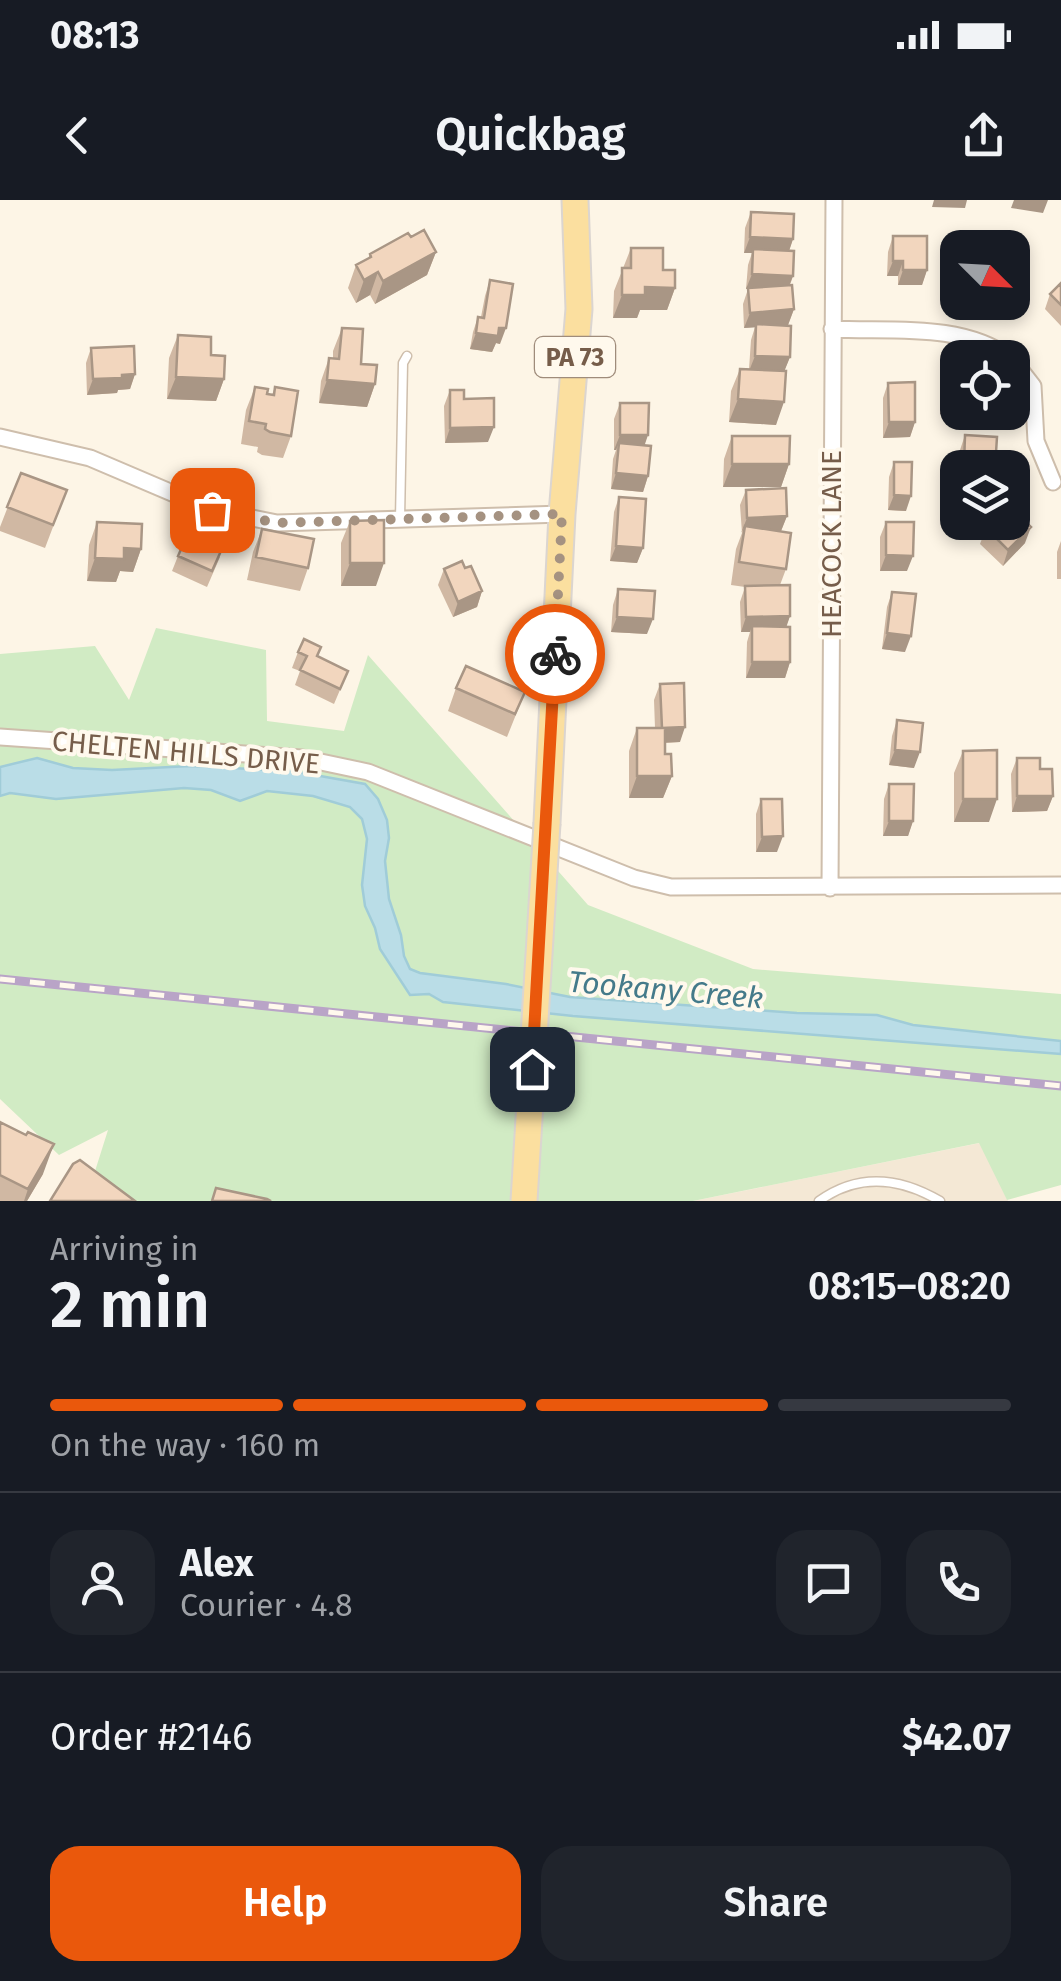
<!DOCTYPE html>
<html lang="en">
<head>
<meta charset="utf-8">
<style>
	:root { --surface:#171b24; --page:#20242c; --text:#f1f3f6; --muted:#9ea1a6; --line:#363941; --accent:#ea580c }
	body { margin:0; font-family:"Fira Sans",sans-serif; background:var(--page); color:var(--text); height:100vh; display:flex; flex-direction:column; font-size:38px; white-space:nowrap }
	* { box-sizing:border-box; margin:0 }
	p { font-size:32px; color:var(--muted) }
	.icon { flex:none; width:55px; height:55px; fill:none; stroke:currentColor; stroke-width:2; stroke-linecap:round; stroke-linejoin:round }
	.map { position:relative; height:1001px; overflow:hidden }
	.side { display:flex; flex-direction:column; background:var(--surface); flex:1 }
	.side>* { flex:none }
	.needle { width:65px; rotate:114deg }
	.buttons { position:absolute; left:940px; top:30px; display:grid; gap:20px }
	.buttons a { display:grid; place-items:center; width:90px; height:90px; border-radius:20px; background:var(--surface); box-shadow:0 5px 15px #0003; font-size:50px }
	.pin { position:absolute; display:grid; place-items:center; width:85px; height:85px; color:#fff; margin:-42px; border-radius:20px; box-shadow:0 5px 15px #0006 }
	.courier { position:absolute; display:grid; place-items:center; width:100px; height:100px; margin:-50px; border:8px solid #ea580c; border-radius:50%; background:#fff; color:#222; box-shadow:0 2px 12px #0007 }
	.overview em { font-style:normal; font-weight:600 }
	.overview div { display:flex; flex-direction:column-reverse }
	.overview { display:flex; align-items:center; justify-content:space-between; height:170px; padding:0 50px }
	h1 { font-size:65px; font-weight:600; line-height:75px }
	.bar { display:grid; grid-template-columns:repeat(4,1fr); gap:15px 10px; align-content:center; height:120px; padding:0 50px }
	.bar i { height:12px; border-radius:8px; background:var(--line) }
	.bar .current { background:var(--accent) }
	.bar p { grid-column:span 4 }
	.line { display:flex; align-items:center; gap:25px; padding:0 50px; border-top:2px solid var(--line) }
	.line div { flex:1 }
	.round { display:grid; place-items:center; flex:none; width:105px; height:105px; border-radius:30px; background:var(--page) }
	.button { display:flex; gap:20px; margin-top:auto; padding:20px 50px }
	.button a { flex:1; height:115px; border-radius:30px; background:var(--accent); color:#fff; font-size:40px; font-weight:600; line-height:115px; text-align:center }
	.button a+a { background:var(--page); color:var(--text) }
	.status { display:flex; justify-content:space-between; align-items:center; height:70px; padding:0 50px; background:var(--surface); direction:ltr }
	.status svg { height:28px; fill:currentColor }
	header { display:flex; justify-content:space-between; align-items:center; height:130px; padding:0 50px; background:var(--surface); font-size:45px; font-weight:600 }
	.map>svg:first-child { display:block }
	.residential { fill:#f4e8d5 }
	.green { fill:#d1ebc4 }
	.water { fill:#badde7; stroke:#a0ccd8; stroke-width:2.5 }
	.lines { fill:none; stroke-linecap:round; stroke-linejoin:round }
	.service-casing { stroke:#cebeac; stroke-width:11 }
	.minor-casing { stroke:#cebeac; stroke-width:19 }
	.primary-casing { stroke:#dbd5d0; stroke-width:29 }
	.service { stroke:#fff; stroke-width:8 }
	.minor { stroke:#fff; stroke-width:15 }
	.primary { stroke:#fbdf9f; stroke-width:25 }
	.rail-casing { stroke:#b9a4c7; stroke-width:9 }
	.rail { stroke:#fff9ed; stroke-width:5; stroke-dasharray:15; stroke-linecap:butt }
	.primary-bridge-casing { stroke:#dbd5d0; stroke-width:29; stroke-linecap:butt }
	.primary-bridge { stroke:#fbdf9f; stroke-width:25 }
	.wall { fill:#d0b8a3 }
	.shaded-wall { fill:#a99685 }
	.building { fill:#f2d6be; stroke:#a99685; stroke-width:2.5 }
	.done { stroke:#a59281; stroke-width:10; stroke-dasharray:0 18 }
	.route { stroke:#ea580c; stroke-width:12 }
	.labels { text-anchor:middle; stroke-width:8; stroke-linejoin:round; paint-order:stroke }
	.shield { fill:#fff9ed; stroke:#9f8c7b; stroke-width:2.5 }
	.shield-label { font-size:25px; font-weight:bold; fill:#765d4a }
	.street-label { font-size:28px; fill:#765d4a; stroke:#fff9ed }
	.water-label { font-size:30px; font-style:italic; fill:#447a8a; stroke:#fff9ed }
</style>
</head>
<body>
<div class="status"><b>08:13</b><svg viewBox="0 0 49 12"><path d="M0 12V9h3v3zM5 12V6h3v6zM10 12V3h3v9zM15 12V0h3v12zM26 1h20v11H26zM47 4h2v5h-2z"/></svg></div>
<header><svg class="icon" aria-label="back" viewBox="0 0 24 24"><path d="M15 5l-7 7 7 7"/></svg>Quickbag<svg class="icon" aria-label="share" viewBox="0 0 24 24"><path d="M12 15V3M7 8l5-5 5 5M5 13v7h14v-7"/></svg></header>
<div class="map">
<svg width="1061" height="1001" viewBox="0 0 1061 1001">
	<rect width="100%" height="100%" fill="#fdf5e6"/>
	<path class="residential" d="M 980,943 L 1008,1001 L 693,1001 Z"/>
	<path class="green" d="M 156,428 L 266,450 L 267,521 L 344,531 L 368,455 L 588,705 L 753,769 L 1061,794 L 1061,985 L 1007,1000 L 979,943 L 693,1001 L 109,1001 L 90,987 L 108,930 L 59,955 L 0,899 L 0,454 L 95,446 L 129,500 Z"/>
	<path class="water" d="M 37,558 L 73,568 L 112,570 L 190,566 L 292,571 L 365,584 L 378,599 L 387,620 L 389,638 L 385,661 L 389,699 L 401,735 L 404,756 L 410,769 L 420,773 L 506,784 L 570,797 L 797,813 L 877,815 L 913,825 L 1061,841 L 1061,854 L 573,816 L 443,802 L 429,794 L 410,795 L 380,749 L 375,728 L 365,706 L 362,685 L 367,639 L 362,619 L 350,607 L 313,596 L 267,591 L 240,601 L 211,590 L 184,588 L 56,599 L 10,593 L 0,596 L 0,567 Z"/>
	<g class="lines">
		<defs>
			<path id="service" d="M 400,319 L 403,163 L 407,156
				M 819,1001 C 858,973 899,977 940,1001"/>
			<path id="minor" d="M 832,129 C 890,132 961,122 1010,158
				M 1012,159 L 1033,186 L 1036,241 L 1053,282
				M 0,237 L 90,258 L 212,310 L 277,323 L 562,314
				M 0,537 L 302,558 L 368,572 L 634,678 L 671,687 L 1061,685
				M 830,688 L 834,0"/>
			<path id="primary" d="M 547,623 L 562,314 L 579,109 L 575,0"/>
		</defs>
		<use href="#service" class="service-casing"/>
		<use href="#minor" class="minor-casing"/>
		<use href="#primary" class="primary-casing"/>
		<use href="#service" class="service"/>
		<use href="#minor" class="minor"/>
		<use href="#primary" class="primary"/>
		<defs>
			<path id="rail" d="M 0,779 L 1061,886"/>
		</defs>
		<use href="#rail" class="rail-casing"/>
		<use href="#rail" class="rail"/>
		<defs>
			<path id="primary-bridge" d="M 524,1001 L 547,623"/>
		</defs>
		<use href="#primary-bridge" class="primary-bridge-casing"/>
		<use href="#primary-bridge" class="primary-bridge"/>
	</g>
	<path class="wall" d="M 751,12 L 793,39 L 789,51 L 793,76 L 790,85 L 794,109 L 788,125 L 780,125 L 790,157 L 784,171 L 776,225 L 729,222 L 731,191 L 740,169 L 749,169 L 751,140 L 755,127 L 744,128 L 743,104 L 748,89 L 746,89 L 748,65 L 752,53 L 744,53 L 745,28 Z
		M 893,36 L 927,70 L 922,85 L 898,85 L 898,76 L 887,76 L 888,52 Z
		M 411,37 L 436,52 L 427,75 L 375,104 L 370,95 L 356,103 L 348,88 L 356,65 L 368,59 L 370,54 Z
		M 631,48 L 663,70 L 675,88 L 667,110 L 640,110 L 637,118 L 613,118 L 614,91 Z
		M 490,80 L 500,144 L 496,143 L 492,152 L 470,149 L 473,132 L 478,117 L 481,117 L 485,96 Z
		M 1061,83 L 1061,126 L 1045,109 L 1050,94 Z
		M 342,128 L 361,164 L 375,184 L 367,207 L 319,203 L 321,181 L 329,158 L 333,158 L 333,151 Z
		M 178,135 L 211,155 L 224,179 L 216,201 L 167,199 L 169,158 Z
		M 91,148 L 135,174 L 130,189 L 118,190 L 117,193 L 87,195 L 86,163 Z
		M 948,166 L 958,212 L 976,212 L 974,216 L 940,214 L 942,182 Z
		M 888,183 L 915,222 L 910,237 L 883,238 L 883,198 Z
		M 255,187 L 267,194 L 272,195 L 275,187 L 291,236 L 283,258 L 262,255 L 257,252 L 258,247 L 241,244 L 246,210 Z
		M 450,190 L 464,199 L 488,242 L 445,243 L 444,206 Z
		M 620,203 L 645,245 L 648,276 L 643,292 L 611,289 L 613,259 L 616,250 L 614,250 L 614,219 Z
		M 965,235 L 995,268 L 959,268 L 960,250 Z
		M 732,236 L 789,264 L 781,287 L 723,287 L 724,259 Z
		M 894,262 L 906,311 L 888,310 L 889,277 Z
		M 21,273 L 67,290 L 45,348 L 0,331 L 0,327 Z
		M 746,290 L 787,316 L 781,331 L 786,369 L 780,385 L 790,416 L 786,426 L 790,462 L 785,478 L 746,478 L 747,442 L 750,432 L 741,432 L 740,402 L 745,387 L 731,385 L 736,349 L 742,333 L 740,305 Z
		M 619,297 L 643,348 L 637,363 L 610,361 L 614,312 Z
		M 350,321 L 376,386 L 341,386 L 341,343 Z
		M 97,322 L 141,349 L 133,372 L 120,371 L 116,382 L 87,381 L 89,345 Z
		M 886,322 L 907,371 L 880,371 L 880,337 Z
		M 986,328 L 1025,343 L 1003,366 L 980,344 Z
		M 262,329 L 308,368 L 300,391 L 247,380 L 253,352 Z
		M 1061,341 L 1061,379 L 1057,379 L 1057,352 Z
		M 178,356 L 220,357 L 207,387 L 172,371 Z
		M 465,368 L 482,391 L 477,407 L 453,417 L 438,385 L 444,369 Z
		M 618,389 L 647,434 L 611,432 L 613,405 Z
		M 892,392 L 905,452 L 882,449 L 887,407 Z
		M 321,447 L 318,456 L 348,471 L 334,504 L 295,485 L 300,471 L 292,468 L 298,452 Z
		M 660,484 L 680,542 L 665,543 L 665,554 L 672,576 L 663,598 L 629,598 L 629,551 L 637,528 L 655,528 L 654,500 Z
		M 456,488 L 525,492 L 507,537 L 448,511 Z
		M 897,520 L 914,568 L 889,565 L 892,536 Z
		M 963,551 L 989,622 L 954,622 L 954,573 Z
		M 1017,558 L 1040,569 L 1053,596 L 1047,611 L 1012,612 L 1011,574 Z
		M 889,584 L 913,621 L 908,636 L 883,636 L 884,599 Z
		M 761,599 L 777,652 L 756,652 L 756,614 Z
		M 0,922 L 43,974 L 27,1001 L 0,1001 Z"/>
	<path class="shaded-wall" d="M 934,0 L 967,0 L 965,8 L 932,7 Z
		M 1014,0 L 1048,0 L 1043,13 L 1011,8 Z
		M 750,37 L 793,39 L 788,54 L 753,49 L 752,53 L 744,53 Z
		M 436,52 L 427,75 L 375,104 L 383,81 Z
		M 893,61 L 903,61 L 898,76 L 887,76 Z
		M 903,70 L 927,70 L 922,85 L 898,85 Z
		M 378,72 L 370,95 L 356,103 L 364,80 Z
		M 752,74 L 793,76 L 787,91 L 746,89 Z
		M 645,87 L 675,88 L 667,110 L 640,110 L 637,118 L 613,118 L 622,95 Z
		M 794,109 L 788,125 L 744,128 L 750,113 Z
		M 499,128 L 506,128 L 500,144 L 496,143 L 492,152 L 470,149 L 476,133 Z
		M 755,156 L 790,157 L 784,172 L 749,171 Z
		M 135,174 L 130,189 L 118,190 L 117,193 L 87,195 L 93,179 Z
		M 176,177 L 224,179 L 216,201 L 167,199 Z
		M 327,180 L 375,184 L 367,207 L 319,203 Z
		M 946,198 L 958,199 L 958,212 L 976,212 L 974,216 L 940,214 Z
		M 738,199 L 784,202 L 776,225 L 729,222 Z
		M 889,222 L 915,222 L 910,237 L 883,238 Z
		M 494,227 L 488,242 L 445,243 L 450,228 Z
		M 620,235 L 648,235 L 643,250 L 619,243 L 616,250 L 614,250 Z
		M 732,264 L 789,264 L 781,287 L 723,287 Z
		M 616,273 L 648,276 L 643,292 L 611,289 Z
		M 894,295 L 911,296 L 906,311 L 888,310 Z
		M 787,316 L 781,331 L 745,326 L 741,333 L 747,318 Z
		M 1031,327 L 1025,343 L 1003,366 L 1008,350 Z
		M 616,346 L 643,348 L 637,363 L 610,361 Z
		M 124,348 L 141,349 L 133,372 L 120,371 L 116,382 L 87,381 L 95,358 Z
		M 886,355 L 913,356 L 907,371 L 880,371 Z
		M 350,363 L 384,363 L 376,386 L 341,386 Z
		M 482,391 L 477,407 L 453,417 L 458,402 Z
		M 790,416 L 785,431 L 752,426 L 750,432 L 741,432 L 746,417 Z
		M 617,417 L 653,419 L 647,434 L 611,432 Z
		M 887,433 L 911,436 L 905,452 L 882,449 Z
		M 752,462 L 790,462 L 785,478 L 746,478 Z
		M 685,527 L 680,542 L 656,543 L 662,528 Z
		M 895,550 L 920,552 L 914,568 L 889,565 Z
		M 637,576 L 672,576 L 663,598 L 629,598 Z
		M 1017,596 L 1053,596 L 1047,611 L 1012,612 Z
		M 963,599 L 997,599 L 989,622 L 954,622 Z
		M 889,621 L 913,621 L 908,636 L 883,636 Z
		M 783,636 L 777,652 L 756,652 L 762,637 Z
		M 54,944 L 43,974 L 27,1001 L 24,1001 L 28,989 Z"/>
	<path class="building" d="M 751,12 L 794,14 L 793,39 L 750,37 Z
		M 424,30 L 436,52 L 383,81 L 378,72 L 364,80 L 356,65 L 371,57 L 370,54 L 408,33 L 411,37 Z
		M 893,36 L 927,36 L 927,70 L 903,70 L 903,61 L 893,61 Z
		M 967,37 L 1003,41 L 1002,48 L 966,48 Z
		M 631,48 L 663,48 L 663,70 L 675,70 L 675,88 L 645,87 L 645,95 L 622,95 L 622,68 L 631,68 Z
		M 753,49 L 794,51 L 793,76 L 752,74 Z
		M 490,80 L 513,84 L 506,128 L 499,128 L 498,136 L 476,133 L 478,117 L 484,118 Z
		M 1061,83 L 1061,105 L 1050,94 Z
		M 792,85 L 794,109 L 750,113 L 748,88 Z
		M 756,124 L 791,126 L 790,157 L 755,156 Z
		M 342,128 L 363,129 L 361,164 L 377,165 L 375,184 L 327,180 L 329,158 L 339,159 Z
		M 178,135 L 211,137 L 211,155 L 225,156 L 224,179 L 176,177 Z
		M 134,146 L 135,174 L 122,175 L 122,178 L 93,179 L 91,148 Z
		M 948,166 L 958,167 L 958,199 L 946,198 Z
		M 740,169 L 786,171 L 784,202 L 738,199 Z
		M 915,182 L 915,222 L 889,222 L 888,183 Z
		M 255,187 L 268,189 L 267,194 L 274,195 L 275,187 L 298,191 L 291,236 L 270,232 L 265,229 L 266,224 L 249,221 Z
		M 450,190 L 464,190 L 464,199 L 494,198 L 494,227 L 450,228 Z
		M 620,203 L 649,203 L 648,235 L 620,235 Z
		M 965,235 L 997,237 L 995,268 L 964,266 Z
		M 732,236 L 790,236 L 789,264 L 732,264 Z
		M 619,243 L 651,246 L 648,276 L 616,273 Z
		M 894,262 L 912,262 L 911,296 L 894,295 Z
		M 21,273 L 67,290 L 53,325 L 7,307 Z
		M 786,288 L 787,316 L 747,318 L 746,290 Z
		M 619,297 L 646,299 L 643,348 L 616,346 Z
		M 1012,309 L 1031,327 L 1008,350 L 986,328 L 992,322 L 1012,322 Z
		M 384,320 L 384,363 L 350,363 L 350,321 Z
		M 97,322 L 142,324 L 141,349 L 124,348 L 124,359 L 95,358 Z
		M 886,322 L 914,322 L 913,356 L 886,355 Z
		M 745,326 L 791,333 L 786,369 L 739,362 Z
		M 191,327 L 225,342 L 212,371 L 178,356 Z
		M 262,329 L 314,339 L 308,368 L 256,357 Z
		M 462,361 L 465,368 L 471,366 L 482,391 L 458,402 L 444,369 Z
		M 790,385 L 790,416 L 746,417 L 745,386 Z
		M 618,389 L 655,391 L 653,419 L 617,417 Z
		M 892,392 L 916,394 L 911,436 L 887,433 Z
		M 752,426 L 790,427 L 790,462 L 752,462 Z
		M 304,439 L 321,447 L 317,456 L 348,471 L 340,489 L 300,470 L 307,456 L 298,452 Z
		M 466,466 L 525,492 L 515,514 L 456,488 Z
		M 684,483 L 685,527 L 662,528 L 660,484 Z
		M 897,520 L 923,523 L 920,552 L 895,550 Z
		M 637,528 L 665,528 L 665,554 L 671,554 L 672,576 L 637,576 Z
		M 997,550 L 997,599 L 963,599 L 963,551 Z
		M 1017,558 L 1040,558 L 1040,569 L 1052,569 L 1053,596 L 1017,596 Z
		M 889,584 L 914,584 L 913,621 L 889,621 Z
		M 761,599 L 782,599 L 783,636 L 762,637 Z
		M 0,922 L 26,935 L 28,932 L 54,944 L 28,989 L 0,975 Z
		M 80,960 L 135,1001 L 50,1001 L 73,964 Z
		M 216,988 L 267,999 L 271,1001 L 212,1001 Z"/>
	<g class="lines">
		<path class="done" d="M 212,310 L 277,323 L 562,314 L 555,454"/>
		<path class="route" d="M 532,869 L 555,454"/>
	</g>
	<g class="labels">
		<rect class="shield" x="535" y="137" width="80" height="40" rx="8"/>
		<g class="shield-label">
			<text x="575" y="166">PA 73</text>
		</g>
		<g class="street-label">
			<text transform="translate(831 344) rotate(-90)" y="10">HEACOCK LANE</text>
			<text transform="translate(186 552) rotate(5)" y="10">CHELTEN HILLS DRIVE</text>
		</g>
		<g class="water-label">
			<text transform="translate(666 790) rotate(5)" y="10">Tookany Creek</text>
		</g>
	</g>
</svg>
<div class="buttons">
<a><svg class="needle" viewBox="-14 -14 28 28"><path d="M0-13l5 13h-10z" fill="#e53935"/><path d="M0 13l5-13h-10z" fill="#9ea1a6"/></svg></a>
<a><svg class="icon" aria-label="locate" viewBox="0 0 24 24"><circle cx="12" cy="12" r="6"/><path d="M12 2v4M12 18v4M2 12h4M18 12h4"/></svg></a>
<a><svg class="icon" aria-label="layers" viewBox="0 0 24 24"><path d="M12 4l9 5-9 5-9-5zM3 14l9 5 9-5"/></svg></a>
</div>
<div class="pin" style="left:212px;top:310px;background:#ea580c"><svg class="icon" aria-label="bag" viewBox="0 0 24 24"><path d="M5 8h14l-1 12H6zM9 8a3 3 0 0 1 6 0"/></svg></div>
<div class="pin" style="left:532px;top:869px;background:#1f2937"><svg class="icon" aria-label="home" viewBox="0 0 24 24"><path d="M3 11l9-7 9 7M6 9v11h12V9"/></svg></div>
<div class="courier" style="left:555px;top:454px"><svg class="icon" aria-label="bike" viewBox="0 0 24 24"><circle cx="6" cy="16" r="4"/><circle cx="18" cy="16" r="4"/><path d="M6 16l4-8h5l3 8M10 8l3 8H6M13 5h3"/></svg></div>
</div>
<section class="side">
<div class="overview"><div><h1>2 min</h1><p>Arriving in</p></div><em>08:15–08:20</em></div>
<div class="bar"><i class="current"></i><i class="current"></i><i class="current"></i><i></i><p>On the way · 160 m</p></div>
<div class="line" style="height:180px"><a class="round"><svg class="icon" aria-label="person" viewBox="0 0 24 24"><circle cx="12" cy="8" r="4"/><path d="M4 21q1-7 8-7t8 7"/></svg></a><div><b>Alex</b><p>Courier · 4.8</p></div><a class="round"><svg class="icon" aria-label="chat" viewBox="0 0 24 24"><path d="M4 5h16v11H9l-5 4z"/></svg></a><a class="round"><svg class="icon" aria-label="phone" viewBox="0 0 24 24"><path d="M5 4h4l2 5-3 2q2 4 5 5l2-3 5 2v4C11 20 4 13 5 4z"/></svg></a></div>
<div class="line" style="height:130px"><div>Order #2146</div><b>$42.07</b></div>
<div class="button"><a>Help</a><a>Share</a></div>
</section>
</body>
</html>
